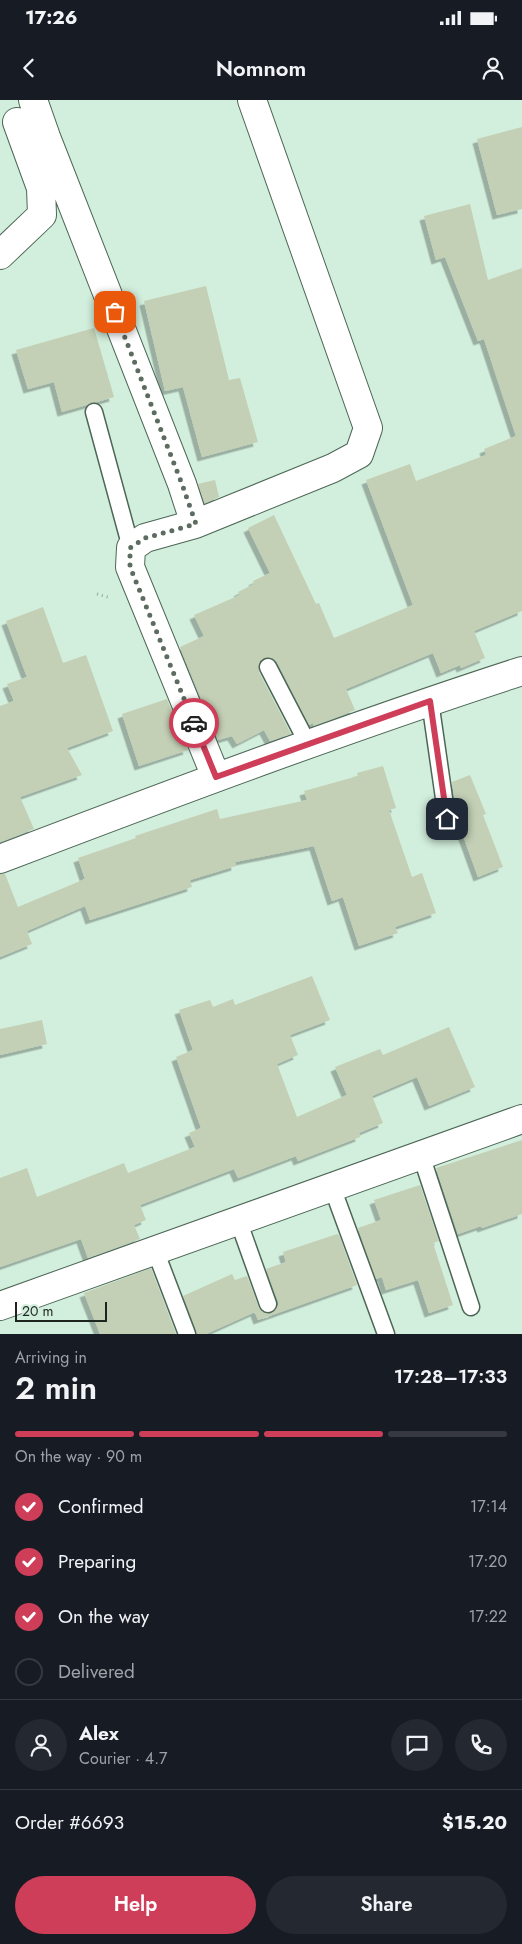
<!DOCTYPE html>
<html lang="en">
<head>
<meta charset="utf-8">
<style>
	:root { --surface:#171b24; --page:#242831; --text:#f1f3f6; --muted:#9ea1a6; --line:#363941; --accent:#ce3e58 }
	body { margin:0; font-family:Jost,sans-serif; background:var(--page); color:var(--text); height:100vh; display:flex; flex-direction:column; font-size:19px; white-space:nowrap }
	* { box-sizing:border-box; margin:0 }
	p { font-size:16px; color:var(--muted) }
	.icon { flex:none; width:28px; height:28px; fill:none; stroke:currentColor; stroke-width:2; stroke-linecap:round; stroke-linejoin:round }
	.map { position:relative; height:1234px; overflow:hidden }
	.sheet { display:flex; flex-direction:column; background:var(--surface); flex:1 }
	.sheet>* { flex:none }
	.scale { position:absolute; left:15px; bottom:12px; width:92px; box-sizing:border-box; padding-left:5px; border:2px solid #1c261f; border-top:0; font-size:14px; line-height:18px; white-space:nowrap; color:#1c261f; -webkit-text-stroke:4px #d2eedc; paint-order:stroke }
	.pin { position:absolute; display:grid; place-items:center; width:42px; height:42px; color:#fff; margin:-21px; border-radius:10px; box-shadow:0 2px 8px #0006 }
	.courier { position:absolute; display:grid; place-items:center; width:50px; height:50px; margin:-25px; border:4px solid #ce3e58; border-radius:50%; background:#fff; color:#222; box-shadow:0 1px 6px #0007 }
	.head em { font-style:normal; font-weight:600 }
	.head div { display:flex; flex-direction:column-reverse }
	.head { display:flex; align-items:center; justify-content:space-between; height:85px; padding:0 15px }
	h1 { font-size:32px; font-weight:600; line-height:38px }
	.bar { display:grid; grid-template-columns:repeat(4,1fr); gap:8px 5px; align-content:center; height:60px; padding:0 15px }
	.bar i { height:6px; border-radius:4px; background:var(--line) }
	.bar .selected { background:var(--accent) }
	.bar p { grid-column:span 4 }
	.line { display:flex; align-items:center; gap:12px; padding:0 15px; border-top:1px solid var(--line) }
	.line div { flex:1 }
	.round { display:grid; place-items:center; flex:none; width:52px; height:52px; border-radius:26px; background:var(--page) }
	ol { padding:0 15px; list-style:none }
	li { display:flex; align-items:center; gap:15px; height:55px }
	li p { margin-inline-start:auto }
	li .icon { padding:5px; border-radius:50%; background:var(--accent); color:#fff; stroke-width:4 }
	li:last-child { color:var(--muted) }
	li i { width:28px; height:28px; border:2px solid var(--line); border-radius:50% }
	.primary-button { display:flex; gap:10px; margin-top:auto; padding:10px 15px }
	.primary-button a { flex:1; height:58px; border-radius:30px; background:var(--accent); color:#fff; font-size:20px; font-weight:600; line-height:58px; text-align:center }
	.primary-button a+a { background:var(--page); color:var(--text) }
	.status { display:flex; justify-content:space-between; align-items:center; height:35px; padding:0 25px; background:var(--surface); direction:ltr }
	.status svg { height:14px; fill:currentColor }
	header { display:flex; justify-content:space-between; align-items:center; height:65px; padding:0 15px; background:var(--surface); font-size:22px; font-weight:600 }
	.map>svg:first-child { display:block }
	.building { fill:#c3d0b5; filter:url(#shadow) }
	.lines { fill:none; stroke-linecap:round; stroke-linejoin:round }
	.service-casing { stroke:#4d6656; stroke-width:19 }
	.minor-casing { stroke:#4d6656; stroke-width:30 }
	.tertiary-casing { stroke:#4d6656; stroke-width:30 }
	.path { stroke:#93a99a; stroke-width:3; stroke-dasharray:1 4; stroke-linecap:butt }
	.service { stroke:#fff; stroke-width:16 }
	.minor { stroke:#fff; stroke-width:28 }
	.tertiary { stroke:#fff; stroke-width:28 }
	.done { stroke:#5c6c61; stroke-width:5; stroke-dasharray:0 9 }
	.route { stroke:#ce3e58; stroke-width:6 }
</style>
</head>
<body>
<div class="status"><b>17:26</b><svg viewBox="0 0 49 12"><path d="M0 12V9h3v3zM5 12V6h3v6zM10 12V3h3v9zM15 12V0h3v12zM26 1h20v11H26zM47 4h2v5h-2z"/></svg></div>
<header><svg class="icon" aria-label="back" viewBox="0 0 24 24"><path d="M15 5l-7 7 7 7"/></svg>Nomnom<svg class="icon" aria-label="person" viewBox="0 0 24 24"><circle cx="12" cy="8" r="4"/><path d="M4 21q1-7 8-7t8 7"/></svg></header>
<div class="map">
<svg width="522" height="1234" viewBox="0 0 522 1234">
	<defs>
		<filter id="shadow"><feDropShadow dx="-4.5" dy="4.5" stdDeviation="0" flood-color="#0004"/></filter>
	</defs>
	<rect width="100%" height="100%" fill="#d2eedc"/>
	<path class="building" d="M 522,27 L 522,109 L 497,115 L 477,39 Z
		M 470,104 L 488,180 L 522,168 L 522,511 L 474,531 L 485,558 L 461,568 L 460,565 L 441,573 L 433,553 L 346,589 L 355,610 L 314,626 L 313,623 L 309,625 L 277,562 L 273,558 L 264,558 L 259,562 L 259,572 L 291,634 L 270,641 L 264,630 L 237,644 L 232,636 L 218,640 L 180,547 L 204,536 L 194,515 L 240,495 L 238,492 L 254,484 L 253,481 L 270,473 L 248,428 L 274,415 L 316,504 L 319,503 L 334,538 L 413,505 L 366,380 L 410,364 L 416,381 L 486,355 L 484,349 L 516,336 L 484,239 L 478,241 L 445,157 L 436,160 L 424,116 Z
		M 206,186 L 229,280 L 240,278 L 258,342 L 202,357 L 183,287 L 165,291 L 144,201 Z
		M 94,228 L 114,297 L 62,312 L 54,282 L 28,289 L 16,250 Z
		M 215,380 L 219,397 L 205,403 L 198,384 Z
		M 43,507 L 63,563 L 86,555 L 113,631 L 67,648 L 82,675 L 20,697 L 34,729 L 0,742 L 0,606 L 14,601 L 7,584 L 27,577 L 6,521 Z
		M 167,599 L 188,650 L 139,666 L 122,614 Z
		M 383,666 L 396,708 L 389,710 L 412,777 L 422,773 L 436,813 L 395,827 L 398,833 L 359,846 L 343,797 L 332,801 L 314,746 L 235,762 L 236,766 L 190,780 L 192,787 L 90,820 L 85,806 L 27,831 L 32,844 L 0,857 L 0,774 L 5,774 L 18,807 L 85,779 L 78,758 L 136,738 L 135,736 L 217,709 L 220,719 L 307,700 L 304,691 L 358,676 L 357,673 Z
		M 470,675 L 486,714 L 483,715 L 503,767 L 478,777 L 457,719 L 452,682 Z
		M 312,876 L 330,920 L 290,935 L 298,955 L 277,964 L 297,1017 L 347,995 L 335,967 L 380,949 L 383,955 L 449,927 L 475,987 L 429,1006 L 417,977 L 372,996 L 383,1023 L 359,1033 L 360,1037 L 298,1061 L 296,1056 L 238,1078 L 234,1069 L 140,1105 L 146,1120 L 134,1125 L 140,1139 L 88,1158 L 81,1139 L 0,1167 L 0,1078 L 27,1068 L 37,1097 L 124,1063 L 128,1073 L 195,1047 L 189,1033 L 201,1028 L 176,957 L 193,950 L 179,910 L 210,900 L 213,907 L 233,899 L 235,905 Z
		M 42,920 L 47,944 L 0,955 L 0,929 Z
		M 522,1040 L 522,1114 L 482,1128 L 481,1126 L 458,1134 L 436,1068 Z
		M 420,1085 L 439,1141 L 433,1143 L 453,1205 L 429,1213 L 418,1180 L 386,1190 L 382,1177 L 376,1179 L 358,1128 L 381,1120 L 374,1100 Z
		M 337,1134 L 339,1135 L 357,1185 L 258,1220 L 255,1212 L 206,1234 L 197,1234 L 183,1196 L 232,1174 L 235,1180 L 247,1176 L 259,1208 L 266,1214 L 272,1213 L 278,1206 L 278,1201 L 266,1169 L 286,1162 L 283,1152 Z
		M 151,1168 L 176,1234 L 100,1234 L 84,1193 Z"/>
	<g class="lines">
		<defs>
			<path id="service" d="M 94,312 L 131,448
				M 268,567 L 308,644
				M 430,601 L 447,719
				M 421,1055 L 471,1207
				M 332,1087 L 386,1234
				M 238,1120 L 268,1204
				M 155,1150 L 187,1234"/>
			<path id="minor" d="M 33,0 L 46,37 L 182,384 L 195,424
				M 0,155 L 42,115 L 41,88 L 17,22
				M 216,677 L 130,467 L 131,448 L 145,438 L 195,424 L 333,368 L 359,354 L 368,328 L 252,0
				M 0,1206 L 522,1019"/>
			<path id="tertiary" d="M 0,759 C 173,693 346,628 522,571"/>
		</defs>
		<use href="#service" class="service-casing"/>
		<use href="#minor" class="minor-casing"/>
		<use href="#tertiary" class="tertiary-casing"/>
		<path class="path" d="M 97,494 L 111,498"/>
		<use href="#service" class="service"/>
		<use href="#minor" class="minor"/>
		<use href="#tertiary" class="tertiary"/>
	</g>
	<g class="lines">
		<path class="done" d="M 115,212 L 182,384 L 196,424 L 145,438 L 130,448 L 130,467 L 194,623"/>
		<path class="route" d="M 194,623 L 216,677 L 430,601 L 447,719"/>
	</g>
</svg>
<div class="scale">20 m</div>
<div class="pin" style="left:115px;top:212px;background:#ea580c"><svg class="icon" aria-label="bag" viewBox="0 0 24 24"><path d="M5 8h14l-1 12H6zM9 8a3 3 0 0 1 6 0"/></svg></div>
<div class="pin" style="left:447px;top:719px;background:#1f2937"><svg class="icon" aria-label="home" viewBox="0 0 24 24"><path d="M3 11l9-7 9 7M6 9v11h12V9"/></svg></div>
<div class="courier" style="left:194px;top:623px"><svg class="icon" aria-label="car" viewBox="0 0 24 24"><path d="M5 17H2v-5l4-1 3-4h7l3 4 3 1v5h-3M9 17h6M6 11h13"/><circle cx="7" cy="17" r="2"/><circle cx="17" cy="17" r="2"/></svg></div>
</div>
<section class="sheet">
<div class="head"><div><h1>2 min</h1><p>Arriving in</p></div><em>17:28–17:33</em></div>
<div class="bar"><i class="selected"></i><i class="selected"></i><i class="selected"></i><i></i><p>On the way · 90 m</p></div>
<ol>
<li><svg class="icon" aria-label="check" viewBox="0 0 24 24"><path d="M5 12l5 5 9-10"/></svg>Confirmed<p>17:14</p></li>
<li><svg class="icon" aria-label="check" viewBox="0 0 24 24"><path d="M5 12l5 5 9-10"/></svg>Preparing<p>17:20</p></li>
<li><svg class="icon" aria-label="check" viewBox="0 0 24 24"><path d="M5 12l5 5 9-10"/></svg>On the way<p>17:22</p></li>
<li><i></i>Delivered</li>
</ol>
<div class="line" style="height:90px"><a class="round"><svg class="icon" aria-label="person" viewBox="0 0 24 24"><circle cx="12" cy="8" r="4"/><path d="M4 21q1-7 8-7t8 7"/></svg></a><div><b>Alex</b><p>Courier · 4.7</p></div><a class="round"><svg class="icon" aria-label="chat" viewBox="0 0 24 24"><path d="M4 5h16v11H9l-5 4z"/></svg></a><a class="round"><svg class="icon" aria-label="phone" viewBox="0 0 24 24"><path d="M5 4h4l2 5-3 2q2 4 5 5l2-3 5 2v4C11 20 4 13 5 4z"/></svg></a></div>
<div class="line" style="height:65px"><div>Order #6693</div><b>$15.20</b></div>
<div class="primary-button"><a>Help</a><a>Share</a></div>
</section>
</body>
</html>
